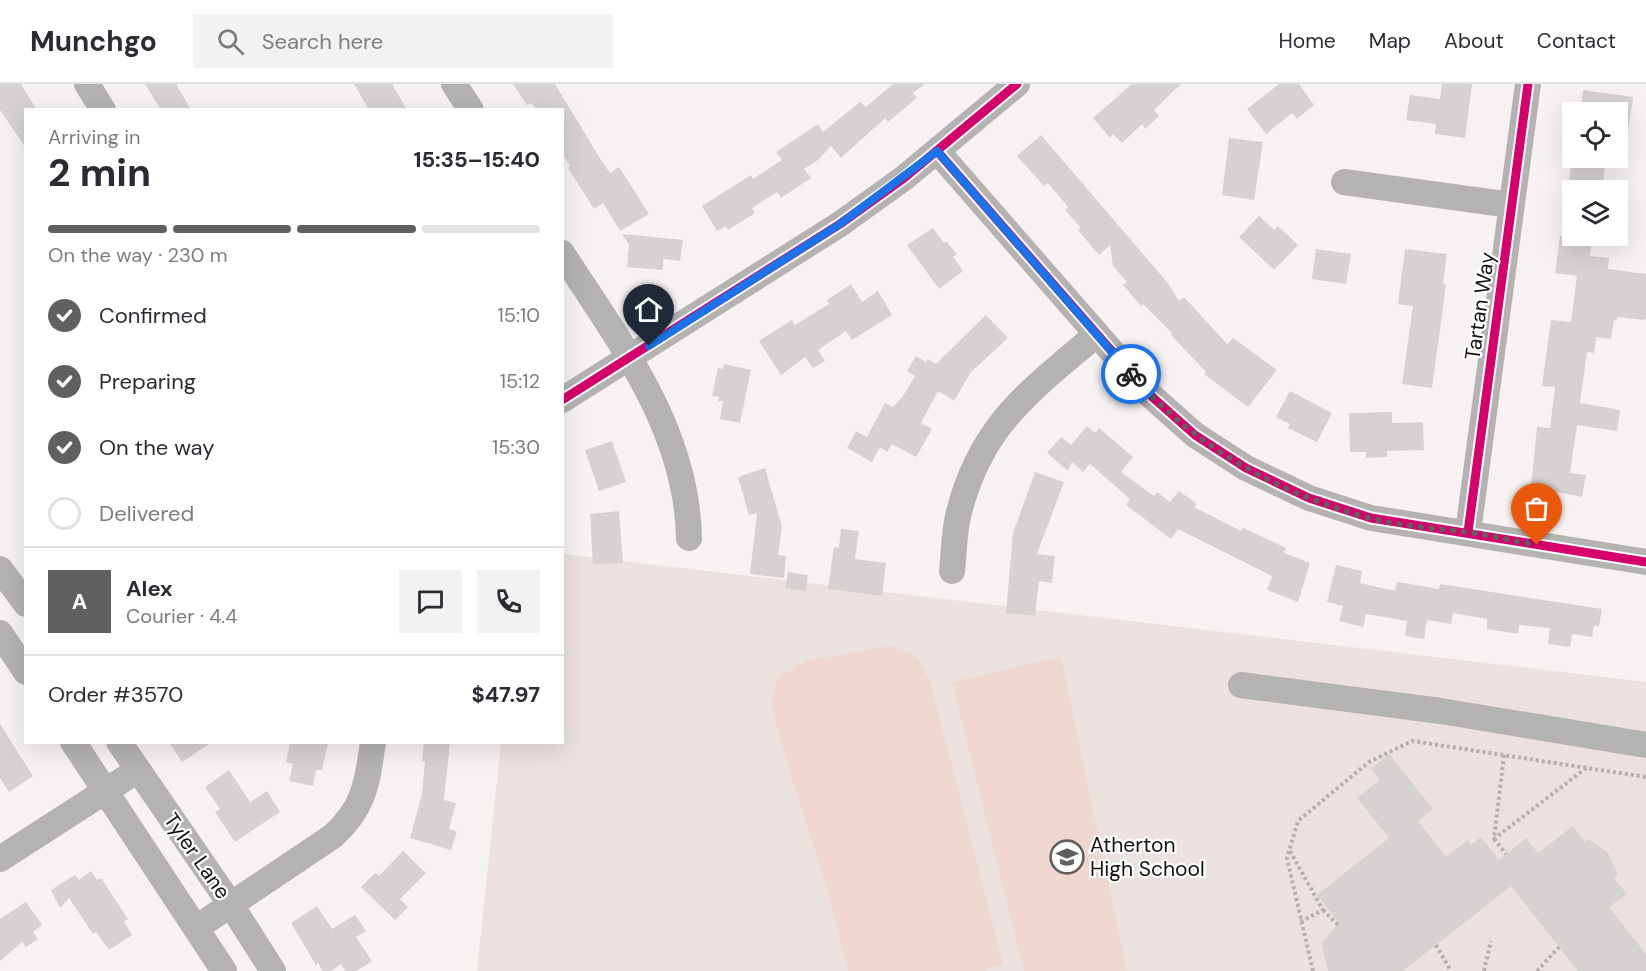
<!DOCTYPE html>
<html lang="en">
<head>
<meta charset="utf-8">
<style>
	:root { --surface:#fff; --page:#f2f2f3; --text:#2b2b33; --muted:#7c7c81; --line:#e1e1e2; --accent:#62605f }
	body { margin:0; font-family:"DM Sans",sans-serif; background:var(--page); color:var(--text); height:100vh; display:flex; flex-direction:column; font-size:22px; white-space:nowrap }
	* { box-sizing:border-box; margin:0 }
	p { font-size:20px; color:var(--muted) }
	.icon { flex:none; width:33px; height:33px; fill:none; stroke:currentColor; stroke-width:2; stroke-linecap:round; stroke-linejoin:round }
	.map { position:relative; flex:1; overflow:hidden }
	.drawer { position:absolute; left:24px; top:24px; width:540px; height:636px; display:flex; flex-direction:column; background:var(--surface); border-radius:0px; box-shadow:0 6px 24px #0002 }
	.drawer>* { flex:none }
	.controls { position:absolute; left:1562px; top:18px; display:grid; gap:12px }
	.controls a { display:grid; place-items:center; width:66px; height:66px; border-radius:0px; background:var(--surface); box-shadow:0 6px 24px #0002; font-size:30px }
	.pin { position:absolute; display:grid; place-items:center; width:51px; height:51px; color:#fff; margin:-62px -26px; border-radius:50% 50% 50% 0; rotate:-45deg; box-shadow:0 0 6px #0007 }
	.pin .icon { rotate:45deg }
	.courier { position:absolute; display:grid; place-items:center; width:60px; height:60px; margin:-30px; border:4px solid #1a73e8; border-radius:50%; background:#fff; color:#222; box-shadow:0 2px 8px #0007 }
	.headline em { font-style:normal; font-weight:700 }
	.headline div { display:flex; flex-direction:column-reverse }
	.headline { display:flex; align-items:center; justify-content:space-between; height:102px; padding:0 24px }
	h1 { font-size:39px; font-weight:700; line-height:45px }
	.bar { display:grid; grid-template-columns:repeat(4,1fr); gap:9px 6px; align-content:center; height:72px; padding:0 24px }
	.bar i { height:8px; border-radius:4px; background:var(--line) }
	.bar .active { background:var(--accent) }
	.bar p { grid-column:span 4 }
	.line { display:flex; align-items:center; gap:15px; padding:0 24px; border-top:2px solid var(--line) }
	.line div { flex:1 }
	.round { display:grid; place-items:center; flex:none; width:63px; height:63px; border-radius:0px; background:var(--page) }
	ol { padding:0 24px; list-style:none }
	li { display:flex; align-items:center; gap:18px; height:66px }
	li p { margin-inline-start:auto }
	li .icon { padding:6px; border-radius:50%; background:var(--accent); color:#fff; stroke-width:4 }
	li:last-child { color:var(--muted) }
	li i { width:33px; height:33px; border:3px solid var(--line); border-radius:50% }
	header { display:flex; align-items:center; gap:36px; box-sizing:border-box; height:84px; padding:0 30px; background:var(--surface); border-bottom:2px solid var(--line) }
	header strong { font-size:28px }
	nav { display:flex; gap:33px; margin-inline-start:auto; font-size:21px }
	.search { width:420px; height:54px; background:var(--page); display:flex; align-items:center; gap:15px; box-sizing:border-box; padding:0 21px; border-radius:0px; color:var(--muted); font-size:22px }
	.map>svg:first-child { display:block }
	.built { fill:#ebe1de }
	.green { fill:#efd7cf }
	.building { fill:#d5d2d1 }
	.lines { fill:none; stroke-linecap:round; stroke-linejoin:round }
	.path { stroke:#b3b1b0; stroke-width:4; stroke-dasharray:3 3; stroke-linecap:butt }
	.minor { stroke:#b5b3b2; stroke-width:26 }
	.cycleway-casing { stroke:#fff; stroke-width:13 }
	.cycleway { stroke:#d6006c; stroke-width:9 }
	.done { stroke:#62605f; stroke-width:6; stroke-dasharray:0 10.8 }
	.route { stroke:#1a73e8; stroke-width:8 }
	.labels { text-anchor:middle; stroke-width:4.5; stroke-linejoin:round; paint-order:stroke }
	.street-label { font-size:21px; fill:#131110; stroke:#fff }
	.poi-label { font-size:21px; fill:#131110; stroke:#fff; text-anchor:start }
</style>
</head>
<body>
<header>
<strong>Munchgo</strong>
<div class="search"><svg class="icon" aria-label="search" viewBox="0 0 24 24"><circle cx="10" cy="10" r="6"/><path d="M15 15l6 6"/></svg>Search here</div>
<nav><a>Home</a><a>Map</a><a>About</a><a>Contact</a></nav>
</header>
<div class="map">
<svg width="1646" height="887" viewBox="0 0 1646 887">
	<rect width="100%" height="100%" fill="#f6f2f1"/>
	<path class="built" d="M 563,470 L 1646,598 L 1646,887 L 477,887 L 501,659 L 562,658 Z"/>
	<path class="green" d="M 891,562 L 915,571 L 930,596 L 1003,880 L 982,887 L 848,887 L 827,804 L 782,663 L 771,617 L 778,594 L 806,577 Z
		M 1061,573 L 1127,887 L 1024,887 L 952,598 Z"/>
	<path class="building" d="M 0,0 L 21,0 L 37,26 L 26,26 L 26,64 L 0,26 Z
		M 145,0 L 176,0 L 191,26 L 161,26 Z
		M 354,0 L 392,0 L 407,26 L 369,26 Z
		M 513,0 L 555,0 L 601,76 L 610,89 L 619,83 L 649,130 L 620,147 L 603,119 L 594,125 L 568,84 L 570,82 L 562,69 L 562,26 L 538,26 L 531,19 L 527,21 Z
		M 893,0 L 925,0 L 913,9 L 917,14 L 888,38 L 885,34 L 841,74 L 831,62 L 818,76 L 804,85 L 811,94 L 781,114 L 777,108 L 752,124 L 755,129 L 728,146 L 726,142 L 717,147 L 702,122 L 751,91 L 753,95 L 782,76 L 776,68 L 818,40 L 823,48 L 860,18 L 866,23 Z
		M 1132,0 L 1181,0 L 1154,26 L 1159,32 L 1145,45 L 1142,40 L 1122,59 L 1113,50 L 1110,54 L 1093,34 Z
		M 1279,0 L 1299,0 L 1314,21 L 1297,35 L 1292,29 L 1266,50 L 1247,25 Z
		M 1442,0 L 1472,0 L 1465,54 L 1435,50 L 1436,40 L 1406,36 L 1410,11 L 1440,15 Z
		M 1583,6 L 1633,13 L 1626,62 L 1617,61 L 1617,28 L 1580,28 Z
		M 1041,51 L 1167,198 L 1179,217 L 1184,213 L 1227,260 L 1233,254 L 1277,286 L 1248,323 L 1204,290 L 1206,288 L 1171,251 L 1172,249 L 1143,220 L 1141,222 L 1123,201 L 1127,198 L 1113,182 L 1110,161 L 1099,171 L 1078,146 L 1081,144 L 1065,126 L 1068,123 L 1048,99 L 1044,102 L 1017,72 Z
		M 1229,54 L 1263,58 L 1254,116 L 1222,111 Z
		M 1572,74 L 1606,75 L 1602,106 L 1568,106 Z
		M 1259,132 L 1274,146 L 1278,142 L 1298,161 L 1274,186 L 1239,153 Z
		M 933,144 L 944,159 L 946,157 L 957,170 L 953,173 L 963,187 L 939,205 L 907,161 Z
		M 622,150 L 683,156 L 680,177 L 663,175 L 663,186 L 627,183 L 629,161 Z
		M 1560,152 L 1592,152 L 1590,172 L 1609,174 L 1608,185 L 1646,190 L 1646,234 L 1644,236 L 1617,233 L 1617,236 L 1614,236 L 1611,255 L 1596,253 L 1594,269 L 1587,268 L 1580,319 L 1620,326 L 1617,347 L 1577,341 L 1570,389 L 1586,391 L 1582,413 L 1531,403 L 1537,343 L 1550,344 L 1555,303 L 1542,302 L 1551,236 L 1571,238 L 1577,192 L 1555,189 Z
		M 1316,165 L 1351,170 L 1346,200 L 1312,195 Z
		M 1405,165 L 1447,170 L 1443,200 L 1446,201 L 1432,304 L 1402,300 L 1413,222 L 1398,220 Z
		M 851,200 L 862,218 L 878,207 L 892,231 L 852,256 L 846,247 L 818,266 L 825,277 L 813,284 L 805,273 L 781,291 L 759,257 L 792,236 L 795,241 L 829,220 L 827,216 Z
		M 986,231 L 1008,254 L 971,288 L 954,317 L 938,307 L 921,339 L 932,345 L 916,373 L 892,360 L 887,368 L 880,363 L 872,378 L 847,364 L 856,347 L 867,353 L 885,319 L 893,323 L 903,312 L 915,292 L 907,287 L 916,272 L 926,278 L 928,275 L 936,280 Z
		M 724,280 L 751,286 L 740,339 L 720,335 L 723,317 L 718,317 L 719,313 L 712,312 L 718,284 L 723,285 Z
		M 1290,307 L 1332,329 L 1317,358 L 1288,344 L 1290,340 L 1276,333 Z
		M 1392,328 L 1392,339 L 1423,338 L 1424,366 L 1387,367 L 1387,373 L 1366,374 L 1366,368 L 1350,368 L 1349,329 Z
		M 1087,342 L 1095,349 L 1099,344 L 1133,373 L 1121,388 L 1154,412 L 1157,408 L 1170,418 L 1179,407 L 1197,420 L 1194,423 L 1241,447 L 1243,444 L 1286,464 L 1284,469 L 1310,479 L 1298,518 L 1267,506 L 1272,492 L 1178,445 L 1171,455 L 1126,421 L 1130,415 L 1090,380 L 1083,388 L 1072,378 L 1068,387 L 1047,369 L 1061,353 L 1071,361 Z
		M 612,357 L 626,398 L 599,407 L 585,366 Z
		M 765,384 L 782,443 L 778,471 L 786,472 L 784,494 L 750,490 L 757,429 L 749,431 L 738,393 Z
		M 1035,388 L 1064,398 L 1037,470 L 1055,472 L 1052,499 L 1039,497 L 1035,532 L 1006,529 L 1013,449 Z
		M 619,427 L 623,479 L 593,480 L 590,430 Z
		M 841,445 L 859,447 L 855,475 L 886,479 L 882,512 L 828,505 L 834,463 L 839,464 Z
		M 1336,481 L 1362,487 L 1360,499 L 1395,507 L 1397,498 L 1439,505 L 1440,500 L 1602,525 L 1599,542 L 1594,542 L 1592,553 L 1572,550 L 1570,563 L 1548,560 L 1550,544 L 1519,541 L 1518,550 L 1487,545 L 1487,535 L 1453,529 L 1451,540 L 1427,536 L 1424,555 L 1405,552 L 1407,537 L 1366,530 L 1363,543 L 1339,537 L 1343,522 L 1327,518 Z
		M 788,488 L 808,491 L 806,507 L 785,504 Z
		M 0,640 L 33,692 L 9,708 L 0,694 Z
		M 169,658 L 212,658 L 182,678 Z
		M 290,658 L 328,660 L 322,686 L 316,686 L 313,702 L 289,697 L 293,680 L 286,678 Z
		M 424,658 L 450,658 L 444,716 L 456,719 L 449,745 L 457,747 L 451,766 L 410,754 L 422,710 L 425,677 L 422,677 Z
		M 1389,670 L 1433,725 L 1418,737 L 1446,773 L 1468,756 L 1471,761 L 1481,753 L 1499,776 L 1526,754 L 1538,769 L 1573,742 L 1585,758 L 1589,755 L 1608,769 L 1618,791 L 1614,794 L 1627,810 L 1609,823 L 1646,870 L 1646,887 L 1578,887 L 1511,802 L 1403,887 L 1328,887 L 1322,859 L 1339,839 L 1317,811 L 1389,754 L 1357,714 L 1380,696 L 1371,685 Z
		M 229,686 L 250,718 L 267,707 L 280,728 L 235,758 L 215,728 L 220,725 L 205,703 Z
		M 403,767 L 426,789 L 400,815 L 408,823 L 395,836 L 361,803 L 375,789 L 379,792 Z
		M 91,787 L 97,796 L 101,794 L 128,835 L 124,838 L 132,851 L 109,866 L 96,848 L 93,850 L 69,814 L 60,824 L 51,806 L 75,791 L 79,796 Z
		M 26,818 L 42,841 L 33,848 L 38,855 L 26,863 L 22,858 L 0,877 L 0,835 Z
		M 317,822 L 332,845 L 355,831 L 366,847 L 356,853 L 372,877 L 356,887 L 345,887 L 341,880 L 331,887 L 323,887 L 318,879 L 316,881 L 291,839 Z"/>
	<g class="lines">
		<path class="path" d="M 1504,671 L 1494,755 L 1586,684
			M 1494,755 L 1506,770
			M 1290,767 L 1323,826 L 1300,838
			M 1323,826 L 1338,841
			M 1436,861 L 1451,887
			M 1313,887 L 1287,774 L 1298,737 L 1369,678 L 1412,657 L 1646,693
			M 1484,887 L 1491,857
			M 1537,887 L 1559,863"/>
		<path class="minor" d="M 87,0 L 103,26
			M 454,0 L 471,26
			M 937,67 L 1150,311 L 1195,351 L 1246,384 L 1309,414 L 1371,434 L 1646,478
			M 1344,98 L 1511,121
			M 562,169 C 619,257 687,345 689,454
			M 562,316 L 840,140 L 904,94 L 1017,0
			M 1468,448 L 1528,0
			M 0,485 L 26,520
			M 952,487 C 954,469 954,450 958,432 C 980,341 1029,308 1097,250
			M 0,549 L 26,588
			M 1241,601 L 1441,627 L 1646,661
			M 73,658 L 224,887
			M 119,658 L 231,821 L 273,887
			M 0,775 L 138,686
			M 196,844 L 333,752 C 365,723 367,699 373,658"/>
		<defs>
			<path id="cycleway" d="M 937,67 L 1150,311 L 1195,351 L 1246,384 L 1309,414 L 1371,434 L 1646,478
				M 562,316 L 840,140 L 904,94 L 1017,0
				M 1468,448 L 1528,0"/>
		</defs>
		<use href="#cycleway" class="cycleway-casing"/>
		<use href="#cycleway" class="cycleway"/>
	</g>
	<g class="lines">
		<path class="done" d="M 1131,290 C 1197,364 1275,408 1370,434 C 1401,442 1433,444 1465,448 C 1489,451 1513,457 1537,461"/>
		<path class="route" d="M 649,262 L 840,140 L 937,67 L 1131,290"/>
	</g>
	<defs>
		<symbol id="school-ring" viewBox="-11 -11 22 22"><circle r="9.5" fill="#fff" stroke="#62605f" stroke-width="1.5"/><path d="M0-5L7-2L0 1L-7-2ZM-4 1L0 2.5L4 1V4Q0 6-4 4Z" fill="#62605f"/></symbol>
	</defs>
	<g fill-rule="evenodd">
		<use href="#school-ring" x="1048" y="754" width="38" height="38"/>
	</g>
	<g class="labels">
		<g class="street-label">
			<text transform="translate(1480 222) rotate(-82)" y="7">Tartan Way</text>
			<text transform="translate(197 772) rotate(55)" y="7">Tyler Lane</text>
		</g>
		<g class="poi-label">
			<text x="1090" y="768">Atherton<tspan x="1090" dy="24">High School</tspan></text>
		</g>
	</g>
</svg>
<div class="controls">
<a><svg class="icon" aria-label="locate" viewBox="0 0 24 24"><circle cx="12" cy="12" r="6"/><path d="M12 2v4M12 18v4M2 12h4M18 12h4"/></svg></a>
<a><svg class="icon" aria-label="layers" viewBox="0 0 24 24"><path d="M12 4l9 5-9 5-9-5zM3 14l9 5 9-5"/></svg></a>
</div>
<div class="pin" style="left:1537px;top:461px;background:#ea580c"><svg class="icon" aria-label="bag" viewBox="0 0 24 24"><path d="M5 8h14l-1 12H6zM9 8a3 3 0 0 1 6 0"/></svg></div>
<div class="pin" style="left:649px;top:262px;background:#1f2937"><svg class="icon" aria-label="home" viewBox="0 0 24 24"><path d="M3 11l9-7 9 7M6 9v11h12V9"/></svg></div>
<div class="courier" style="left:1131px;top:290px"><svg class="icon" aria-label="bike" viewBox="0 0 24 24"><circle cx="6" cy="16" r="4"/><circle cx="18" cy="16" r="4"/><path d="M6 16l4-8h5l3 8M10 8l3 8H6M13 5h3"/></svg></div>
<section class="drawer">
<div class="headline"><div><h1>2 min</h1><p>Arriving in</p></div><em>15:35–15:40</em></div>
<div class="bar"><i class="active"></i><i class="active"></i><i class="active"></i><i></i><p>On the way · 230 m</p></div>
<ol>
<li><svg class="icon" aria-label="check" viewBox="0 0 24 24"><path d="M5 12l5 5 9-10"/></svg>Confirmed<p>15:10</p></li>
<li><svg class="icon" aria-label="check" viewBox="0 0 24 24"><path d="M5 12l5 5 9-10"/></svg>Preparing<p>15:12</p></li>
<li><svg class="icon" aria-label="check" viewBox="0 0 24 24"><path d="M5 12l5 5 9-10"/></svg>On the way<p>15:30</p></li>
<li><i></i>Delivered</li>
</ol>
<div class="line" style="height:108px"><b class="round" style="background:var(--accent);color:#fff">A</b><div><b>Alex</b><p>Courier · 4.4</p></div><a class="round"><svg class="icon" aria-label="chat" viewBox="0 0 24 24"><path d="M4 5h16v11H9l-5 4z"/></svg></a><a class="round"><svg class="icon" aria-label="phone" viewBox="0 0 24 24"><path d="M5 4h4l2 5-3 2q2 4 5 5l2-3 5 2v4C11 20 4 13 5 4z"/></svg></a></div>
<div class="line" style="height:78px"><div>Order #3570</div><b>$47.97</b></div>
</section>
</div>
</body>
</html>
